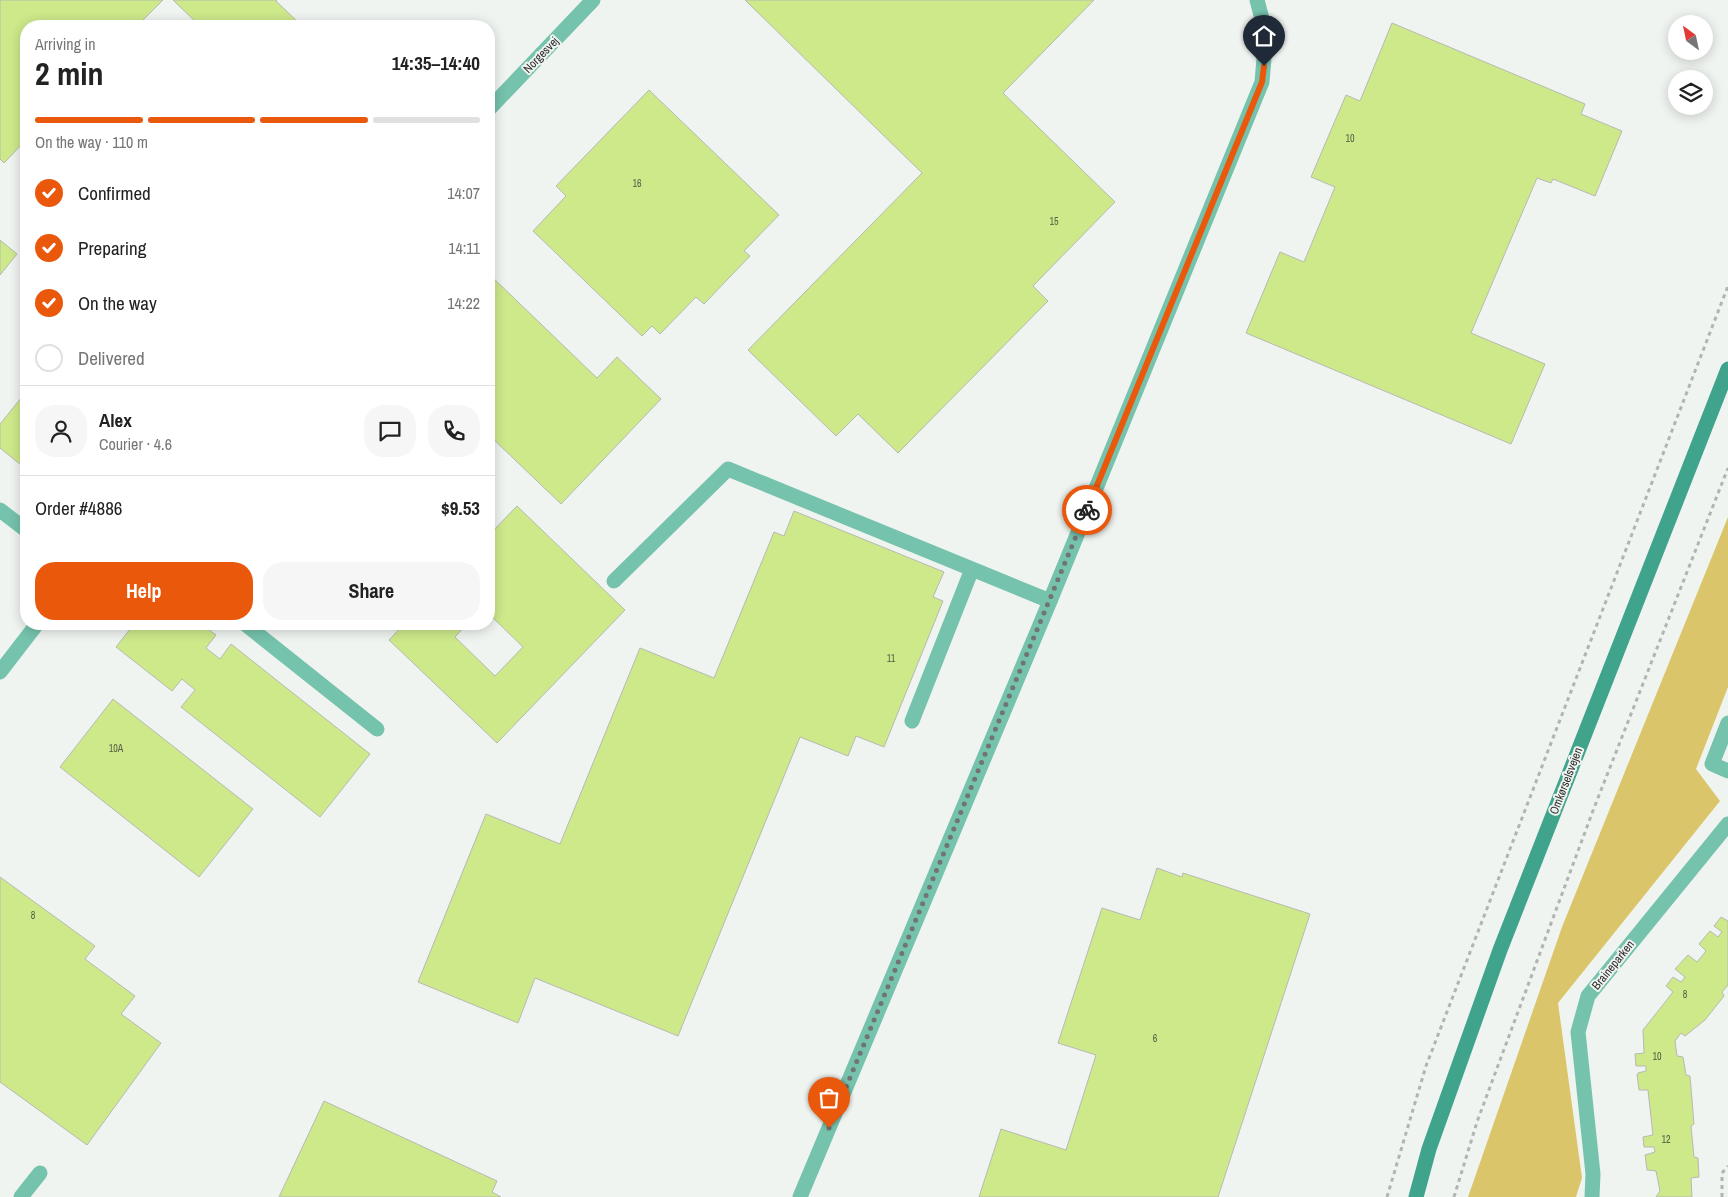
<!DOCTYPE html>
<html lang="en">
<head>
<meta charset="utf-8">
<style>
	:root { --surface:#fff; --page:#f6f6f6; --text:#222; --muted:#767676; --line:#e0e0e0; --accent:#ea580c }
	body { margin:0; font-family:"Archivo Narrow",sans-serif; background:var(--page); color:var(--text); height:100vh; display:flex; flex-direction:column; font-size:19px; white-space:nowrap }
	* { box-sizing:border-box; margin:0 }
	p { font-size:16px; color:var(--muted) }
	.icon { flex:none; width:28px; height:28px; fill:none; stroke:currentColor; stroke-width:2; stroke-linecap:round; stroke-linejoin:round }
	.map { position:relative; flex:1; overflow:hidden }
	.details { position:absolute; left:20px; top:20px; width:475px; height:610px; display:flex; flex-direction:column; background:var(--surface); border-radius:20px; box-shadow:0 2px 12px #0003 }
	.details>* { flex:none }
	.needle { width:32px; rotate:327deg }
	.tools { position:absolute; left:1668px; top:15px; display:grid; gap:10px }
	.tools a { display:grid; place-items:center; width:45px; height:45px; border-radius:50%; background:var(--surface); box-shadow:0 2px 12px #0003; font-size:25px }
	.pin { position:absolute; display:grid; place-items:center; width:42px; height:42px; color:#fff; margin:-51px -21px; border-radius:50% 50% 50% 0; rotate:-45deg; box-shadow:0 0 5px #0007 }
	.pin .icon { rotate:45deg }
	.courier { position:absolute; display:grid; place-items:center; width:50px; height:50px; margin:-25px; border:4px solid #ea580c; border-radius:50%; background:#fff; color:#222; box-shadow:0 1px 6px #0007 }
	.overview em { font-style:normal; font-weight:700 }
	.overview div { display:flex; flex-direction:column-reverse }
	.overview { display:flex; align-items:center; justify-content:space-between; height:85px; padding:0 15px }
	h1 { font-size:32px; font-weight:700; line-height:38px }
	.bar { display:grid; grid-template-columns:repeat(4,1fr); gap:8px 5px; align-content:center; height:60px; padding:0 15px }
	.bar i { height:6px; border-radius:4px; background:var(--line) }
	.bar .active { background:var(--accent) }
	.bar p { grid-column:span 4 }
	.line { display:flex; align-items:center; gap:12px; padding:0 15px; border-top:1px solid var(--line) }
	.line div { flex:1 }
	.round { display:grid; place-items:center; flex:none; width:52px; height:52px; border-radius:20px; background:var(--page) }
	ol { padding:0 15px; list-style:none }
	li { display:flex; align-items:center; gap:15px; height:55px }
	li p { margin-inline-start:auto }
	li .icon { padding:5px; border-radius:50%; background:var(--accent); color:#fff; stroke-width:4 }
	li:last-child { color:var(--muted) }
	li i { width:28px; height:28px; border:2px solid var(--line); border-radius:50% }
	.cta { display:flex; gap:10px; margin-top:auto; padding:10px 15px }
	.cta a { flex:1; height:58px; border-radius:20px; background:var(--accent); color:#fff; font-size:20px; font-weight:700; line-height:58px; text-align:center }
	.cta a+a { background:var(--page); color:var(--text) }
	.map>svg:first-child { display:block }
	.green { fill:#dac56a }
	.building { fill:#cde98a; stroke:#b7b9b4 }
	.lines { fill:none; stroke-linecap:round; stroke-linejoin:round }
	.path { stroke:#b1b4b1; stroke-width:3; stroke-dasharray:4 4; stroke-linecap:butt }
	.service { stroke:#75c2ad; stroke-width:15 }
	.minor { stroke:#75c2ad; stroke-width:15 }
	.secondary { stroke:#40a48d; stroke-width:15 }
	.done { stroke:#727472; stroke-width:5; stroke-dasharray:0 9 }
	.route { stroke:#ea580c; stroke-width:6 }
	.labels { text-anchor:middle; stroke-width:4; stroke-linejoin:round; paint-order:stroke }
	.number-label { font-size:10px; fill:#565e45 }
	.street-label { font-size:12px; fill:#2e2f2e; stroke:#f0f4f0 }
</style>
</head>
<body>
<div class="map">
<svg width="1728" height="1197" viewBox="0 0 1728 1197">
	<rect width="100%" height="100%" fill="#f0f4f0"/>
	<path class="green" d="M 1728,517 L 1728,687 L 1696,769 L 1720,801 L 1558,1003 L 1582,1178 L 1576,1197 L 1468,1197 L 1562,927 Z"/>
	<path class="building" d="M 0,0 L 163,0 L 137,26 L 26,26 L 26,140 L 4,163 L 0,159 Z
		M 173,0 L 277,0 L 276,1 L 302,26 L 200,26 Z
		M 745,0 L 1094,0 L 1003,93 L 1115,202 L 1033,286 L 1048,301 L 898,453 L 858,414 L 836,436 L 748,350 L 922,173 Z
		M 1392,23 L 1585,104 L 1581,114 L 1622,131 L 1595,196 L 1553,179 L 1551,183 L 1537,178 L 1471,333 L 1545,364 L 1511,444 L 1246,333 L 1280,252 L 1304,262 L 1335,187 L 1311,177 L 1346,95 L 1360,101 Z
		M 649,90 L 779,215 L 744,251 L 750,256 L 704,304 L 696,297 L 660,334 L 652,326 L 642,336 L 533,231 L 566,196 L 556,186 Z
		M 0,240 L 17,254 L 0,275 Z
		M 489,274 L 597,378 L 617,357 L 661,399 L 561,504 L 489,435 Z
		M 26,392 L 26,469 L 0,448 L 0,424 Z
		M 517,506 L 625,610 L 497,743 L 389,640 L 404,624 L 467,624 L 455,637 L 495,676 L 523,647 L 489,614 L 489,535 Z
		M 794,511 L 944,572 L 933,597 L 943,601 L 884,747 L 856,736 L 848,756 L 800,737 L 678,1036 L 535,978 L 518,1023 L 418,982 L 486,814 L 560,844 L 640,648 L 714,678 L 774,532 L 784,536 Z
		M 134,624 L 201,624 L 216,635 L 206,648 L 220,659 L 231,644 L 370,754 L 320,817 L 181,707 L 195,690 L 182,679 L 172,691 L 116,647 Z
		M 113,699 L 253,809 L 199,877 L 60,767 Z
		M 1157,868 L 1182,877 L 1183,873 L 1310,914 L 1218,1197 L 979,1197 L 1001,1129 L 1066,1150 L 1096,1055 L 1058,1043 L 1102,908 L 1140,920 Z
		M 0,877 L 95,946 L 85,959 L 135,996 L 121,1014 L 161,1043 L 87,1145 L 0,1082 Z
		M 1721,917 L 1728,921 L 1728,985 L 1722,992 L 1724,996 L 1705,1020 L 1685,1036 L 1681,1033 L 1675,1041 L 1677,1056 L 1683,1057 L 1686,1075 L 1690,1076 L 1694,1124 L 1691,1126 L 1694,1157 L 1698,1158 L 1699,1177 L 1691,1178 L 1692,1197 L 1656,1197 L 1660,1191 L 1656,1171 L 1647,1170 L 1645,1155 L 1655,1152 L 1654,1147 L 1644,1147 L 1643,1137 L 1653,1135 L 1648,1090 L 1639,1090 L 1637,1075 L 1638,1073 L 1646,1071 L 1646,1066 L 1636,1066 L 1635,1054 L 1644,1053 L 1643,1030 L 1673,992 L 1666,986 L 1673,977 L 1681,982 L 1685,977 L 1675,969 L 1688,955 L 1697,962 L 1706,951 L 1699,944 L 1710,931 L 1718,937 L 1722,932 L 1714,926 Z
		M 324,1101 L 497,1181 L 492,1192 L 501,1197 L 279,1197 Z"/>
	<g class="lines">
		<path class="path" d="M 1387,1197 L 1426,1066 L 1728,286
			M 1454,1197 L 1477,1122 L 1594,808 L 1728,468
			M 1722,1197 L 1722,1173 L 1728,1166"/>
		<path class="service" d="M 614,581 L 728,469 L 1050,601
			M 245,624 L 377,729
			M 912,721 L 972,569
			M 21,1197 L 40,1173"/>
		<path class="minor" d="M 489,109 L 593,0
			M 0,510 L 26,530
			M 0,672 L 37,624
			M 1728,723 L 1712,764 L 1728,771
			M 800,1197 L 1050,601 L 1262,82 L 1266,34 L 1257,0
			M 1592,1197 L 1593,1174 L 1578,1032 L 1588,996 L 1728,824"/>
		<path class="secondary" d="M 1416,1197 L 1429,1149 L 1500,950 L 1728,369"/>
	</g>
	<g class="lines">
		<path class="done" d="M 829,1128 L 1087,510"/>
		<path class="route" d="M 1087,510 L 1262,82 L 1264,66"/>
	</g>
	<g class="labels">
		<g class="number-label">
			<text x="1350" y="142">10</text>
			<text x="637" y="187">16</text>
			<text x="1054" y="225">15</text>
			<text x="891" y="662">11</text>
			<text x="116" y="752">10A</text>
			<text x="33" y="919">8</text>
			<text x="1685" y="998">8</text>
			<text x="1155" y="1042">6</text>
			<text x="1657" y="1060">10</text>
			<text x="1666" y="1143">12</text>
		</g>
		<g class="street-label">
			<text transform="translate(541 55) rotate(-46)" y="4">Norgesvej</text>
			<text transform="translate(1566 781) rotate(-69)" y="4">Omkørselsvejen</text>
			<text transform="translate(1613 965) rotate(-51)" y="4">Braineparken</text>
		</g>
	</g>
</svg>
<div class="tools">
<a><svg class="needle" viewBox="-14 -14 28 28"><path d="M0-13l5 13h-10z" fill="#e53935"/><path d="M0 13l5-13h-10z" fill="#767676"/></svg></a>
<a><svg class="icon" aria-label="layers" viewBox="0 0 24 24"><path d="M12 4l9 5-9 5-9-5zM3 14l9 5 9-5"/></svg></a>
</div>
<div class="pin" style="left:829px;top:1128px;background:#ea580c"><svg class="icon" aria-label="bag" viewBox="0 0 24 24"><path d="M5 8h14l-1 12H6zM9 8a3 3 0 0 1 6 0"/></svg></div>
<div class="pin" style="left:1264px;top:66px;background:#1f2937"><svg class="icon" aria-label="home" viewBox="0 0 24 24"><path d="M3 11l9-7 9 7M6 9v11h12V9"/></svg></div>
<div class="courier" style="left:1087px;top:510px"><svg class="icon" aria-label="bike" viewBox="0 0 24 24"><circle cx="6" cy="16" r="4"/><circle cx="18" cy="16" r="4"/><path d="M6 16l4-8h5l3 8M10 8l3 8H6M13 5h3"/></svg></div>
<section class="details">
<div class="overview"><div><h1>2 min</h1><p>Arriving in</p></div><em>14:35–14:40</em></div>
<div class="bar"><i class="active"></i><i class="active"></i><i class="active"></i><i></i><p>On the way · 110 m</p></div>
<ol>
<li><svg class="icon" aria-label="check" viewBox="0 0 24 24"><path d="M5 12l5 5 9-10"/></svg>Confirmed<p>14:07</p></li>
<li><svg class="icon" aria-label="check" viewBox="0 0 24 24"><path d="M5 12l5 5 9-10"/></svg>Preparing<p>14:11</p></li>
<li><svg class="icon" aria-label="check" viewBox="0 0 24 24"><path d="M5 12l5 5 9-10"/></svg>On the way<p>14:22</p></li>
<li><i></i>Delivered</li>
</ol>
<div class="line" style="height:90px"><a class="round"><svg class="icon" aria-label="person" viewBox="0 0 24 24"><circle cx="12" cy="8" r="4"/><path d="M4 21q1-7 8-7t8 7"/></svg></a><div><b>Alex</b><p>Courier · 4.6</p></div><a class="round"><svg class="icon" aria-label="chat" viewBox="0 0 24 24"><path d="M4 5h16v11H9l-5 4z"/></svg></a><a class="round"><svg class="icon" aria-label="phone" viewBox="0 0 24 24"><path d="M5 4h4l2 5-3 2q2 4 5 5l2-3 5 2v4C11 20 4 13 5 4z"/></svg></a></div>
<div class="line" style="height:65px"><div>Order #4886</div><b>$9.53</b></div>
<div class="cta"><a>Help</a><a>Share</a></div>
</section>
</div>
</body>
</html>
